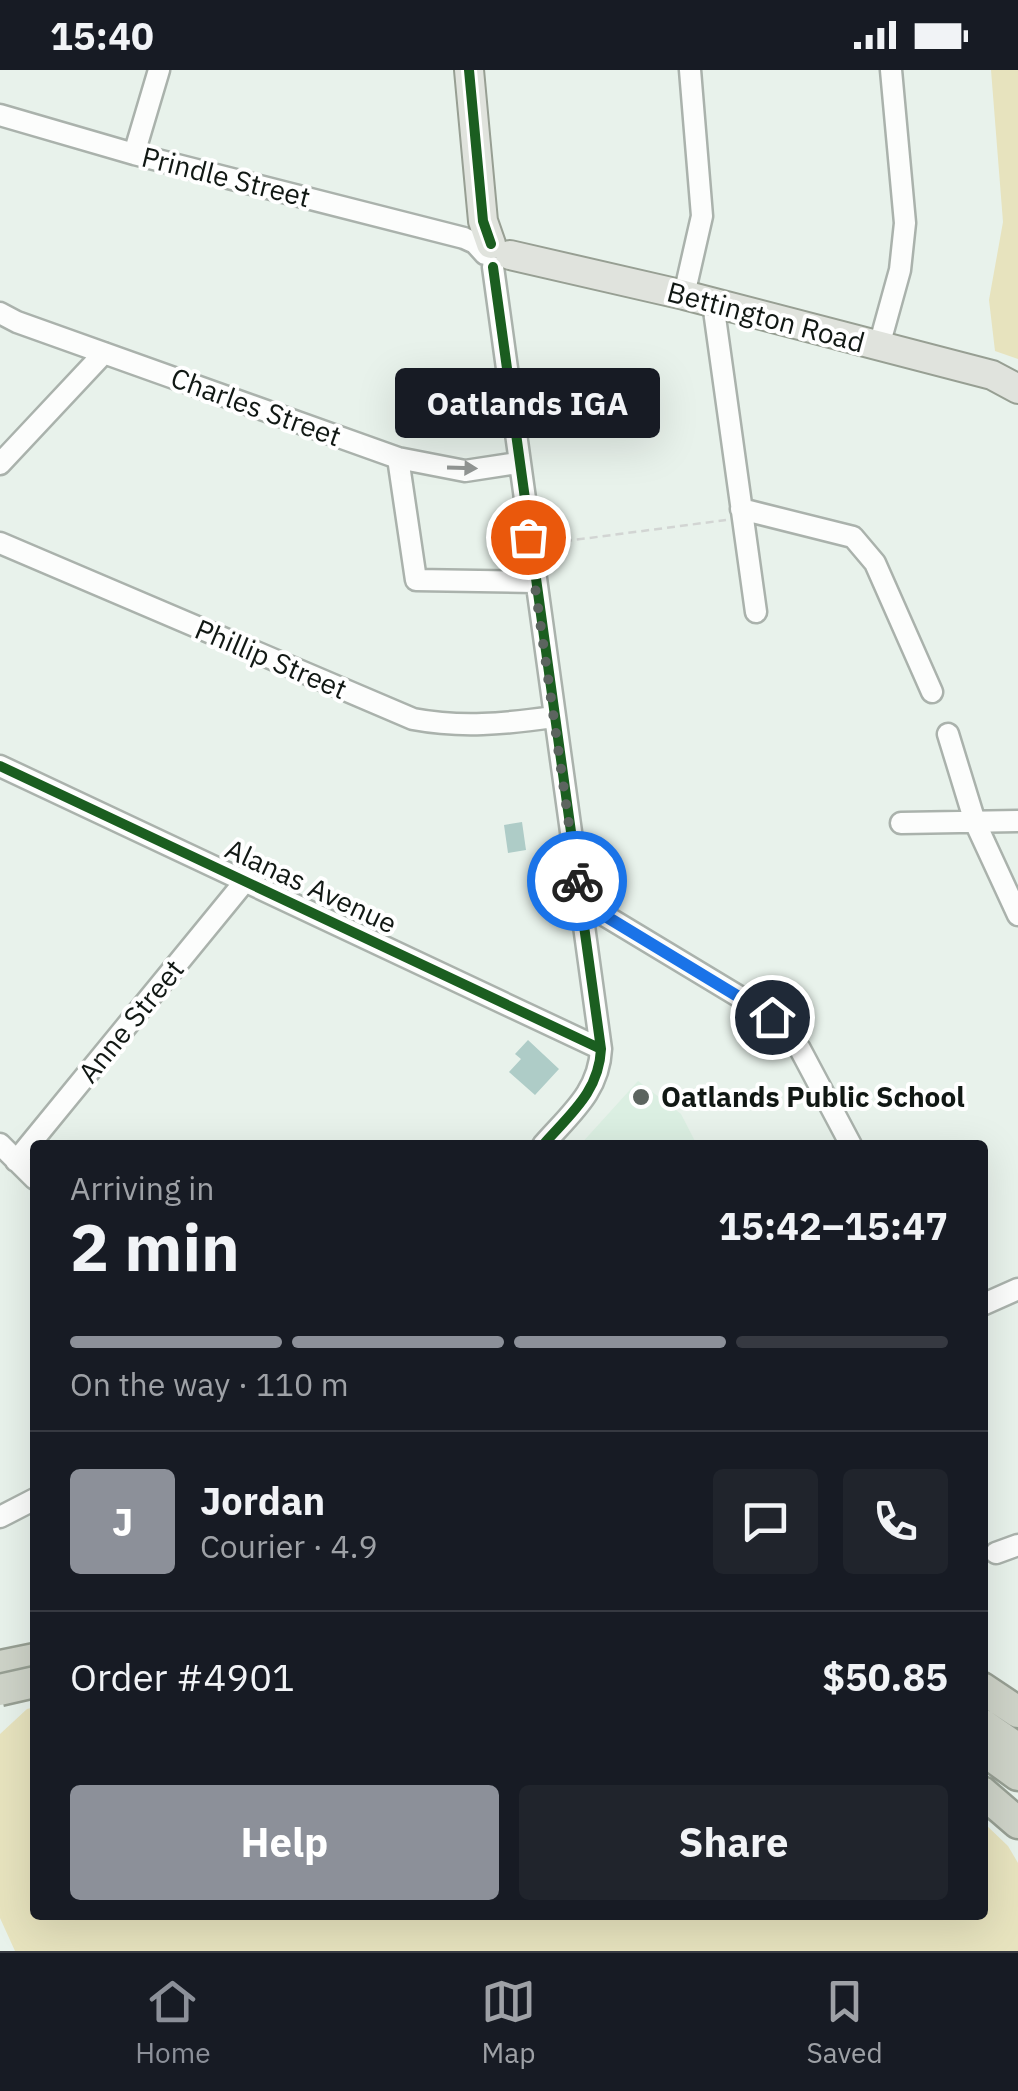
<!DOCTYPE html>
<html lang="en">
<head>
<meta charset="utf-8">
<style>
	:root { --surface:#171b24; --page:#20242c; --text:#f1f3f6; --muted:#9ea1a6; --line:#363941; --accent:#8c9099 }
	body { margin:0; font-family:"IBM Plex Sans",sans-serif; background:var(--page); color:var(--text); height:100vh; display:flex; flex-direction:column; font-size:38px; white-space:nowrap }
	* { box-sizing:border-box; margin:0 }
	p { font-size:32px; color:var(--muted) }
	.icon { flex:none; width:55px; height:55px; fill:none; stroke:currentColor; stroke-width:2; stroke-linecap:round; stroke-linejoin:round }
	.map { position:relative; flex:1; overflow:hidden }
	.details { position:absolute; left:30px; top:1070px; width:958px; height:780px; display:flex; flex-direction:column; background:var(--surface); border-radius:10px; box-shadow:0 10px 40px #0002 }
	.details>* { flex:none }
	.pin { position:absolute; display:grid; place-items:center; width:85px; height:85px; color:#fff; margin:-42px; border:5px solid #fff; border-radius:50%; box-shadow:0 2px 10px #0007 }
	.courier { position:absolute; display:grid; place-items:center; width:100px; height:100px; margin:-50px; border:8px solid #1a73e8; border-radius:50%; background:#fff; color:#222; box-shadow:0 2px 12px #0007 }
	.bubble { position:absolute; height:70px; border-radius:10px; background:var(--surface); box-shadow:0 10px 40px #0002; font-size:32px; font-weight:700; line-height:70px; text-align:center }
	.head em { font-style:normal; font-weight:700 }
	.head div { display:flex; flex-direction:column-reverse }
	.head { display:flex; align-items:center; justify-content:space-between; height:170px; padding:0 40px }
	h1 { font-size:65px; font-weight:700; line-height:75px }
	.bar { display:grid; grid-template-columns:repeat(4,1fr); gap:15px 10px; align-content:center; height:120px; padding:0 40px }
	.bar i { height:12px; border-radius:8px; background:var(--line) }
	.bar .on { background:var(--accent) }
	.bar p { grid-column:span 4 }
	.line { display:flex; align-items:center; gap:25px; padding:0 40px; border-top:2px solid var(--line) }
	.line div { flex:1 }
	.round { display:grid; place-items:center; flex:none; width:105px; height:105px; border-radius:10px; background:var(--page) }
	.button { display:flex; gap:20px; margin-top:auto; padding:20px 40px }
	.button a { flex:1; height:115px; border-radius:10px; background:var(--accent); color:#fff; font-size:40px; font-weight:700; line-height:115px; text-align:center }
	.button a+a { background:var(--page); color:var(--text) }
	.status { display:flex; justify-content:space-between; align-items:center; height:70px; padding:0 50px; background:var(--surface); direction:ltr }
	.status svg { height:28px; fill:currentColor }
	.tabs { display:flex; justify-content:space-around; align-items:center; height:140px; border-top:2px solid var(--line); background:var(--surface); font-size:28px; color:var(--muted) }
	.tabs a { display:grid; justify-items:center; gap:5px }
	.tabs .on { color:var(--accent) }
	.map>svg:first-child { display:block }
	.built { fill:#dbefe2 }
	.green { fill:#e7e3be }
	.building { fill:#aeccc7 }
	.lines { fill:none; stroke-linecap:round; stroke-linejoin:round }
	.minor-casing { stroke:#aab2ac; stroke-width:25 }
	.major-casing { stroke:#979f93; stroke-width:32 }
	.highway-casing { stroke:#979f93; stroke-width:35 }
	.path { stroke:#d2d5d3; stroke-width:2.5; stroke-dasharray:8 5; stroke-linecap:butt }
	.minor { stroke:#fcfdfc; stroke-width:20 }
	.major { stroke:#e0e3dd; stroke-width:28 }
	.highway { stroke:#ced3c8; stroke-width:30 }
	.highway-bridge-casing { stroke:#979f93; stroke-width:35; stroke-linecap:butt }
	.highway-bridge { stroke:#ced3c8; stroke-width:30 }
	.cycleway-casing { stroke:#fff; stroke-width:16 }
	.cycleway { stroke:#1b5e20; stroke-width:10 }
	.oneway { fill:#929694 }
	.done { stroke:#5c645f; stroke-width:10; stroke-dasharray:0 18 }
	.route { stroke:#1a73e8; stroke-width:12 }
	.poi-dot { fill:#5c645f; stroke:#fff; stroke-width:4 }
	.labels { text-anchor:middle; stroke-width:8; stroke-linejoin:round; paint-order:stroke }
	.street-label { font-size:28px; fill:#111814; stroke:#fff }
	.poi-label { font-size:28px; font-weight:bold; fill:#111814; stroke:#fff; text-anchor:start }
</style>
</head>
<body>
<div class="status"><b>15:40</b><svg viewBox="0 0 49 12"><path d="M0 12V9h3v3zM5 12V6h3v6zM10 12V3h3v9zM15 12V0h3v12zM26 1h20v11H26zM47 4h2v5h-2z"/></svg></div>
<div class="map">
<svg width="1018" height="1881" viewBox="0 0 1018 1881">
	<rect width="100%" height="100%" fill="#e8f2eb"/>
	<path class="built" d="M 638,1011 L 681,1044 L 697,1075 L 580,1075 Z"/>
	<path class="green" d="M 991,0 L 1018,0 L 1018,289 L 995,281 L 989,230 L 1003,152 Z
		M 35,1637 L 35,1845 L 982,1845 L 983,1752 L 1008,1776 L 1018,1793 L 1018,1881 L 15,1881 L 0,1848 L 0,1664 L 27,1639 Z"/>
	<path class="building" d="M 522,752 L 526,780 L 508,783 L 504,755 Z
		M 528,970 L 559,999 L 535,1025 L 509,1002 L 521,989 L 515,984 Z"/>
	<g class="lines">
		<defs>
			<path id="minor" d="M 0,45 L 134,84 L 464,168 L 475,173 L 485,184
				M 134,84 L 159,0
				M 493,197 L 601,979 C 599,1022 570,1044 543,1075
				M 684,225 L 702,146 L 690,0
				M 713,233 L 756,542
				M 0,243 L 17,252 L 398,388 L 465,401 L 518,393
				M 879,276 L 900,200 L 905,153 L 891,0
				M 398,388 L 416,510 L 534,512
				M 0,394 L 104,283
				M 741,439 L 853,467 L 875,493 L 932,622
				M 0,473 L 413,649 C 461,658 504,654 553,647
				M 948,664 L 975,752 L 1018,845
				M 0,696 L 601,979
				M 901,753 L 1018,751
				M 579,830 L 773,947 L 800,979 L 851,1075
				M 0,1074 L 35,1109
				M 16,1091 L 246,810
				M 982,1235 L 1018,1219
				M 0,1447 L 35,1429
				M 996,1483 L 1018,1475"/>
			<path id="major" d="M 469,0 L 483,151 L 491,174
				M 510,185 L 684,225 L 992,305 L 1018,319"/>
			<path id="highway" d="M 0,1596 L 35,1589
				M 982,1618 L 1018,1642
				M 982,1654 L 1018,1679
				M 982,1679 L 1018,1705
				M 982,1722 L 1018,1753"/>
		</defs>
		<use href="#minor" class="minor-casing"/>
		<use href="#major" class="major-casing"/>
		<use href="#highway" class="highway-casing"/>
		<path class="path" d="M 551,473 L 726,450"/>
		<use href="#minor" class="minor"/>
		<use href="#major" class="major"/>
		<use href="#highway" class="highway"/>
		<defs>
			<path id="highway-bridge" d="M 0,1620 L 35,1612"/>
		</defs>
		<use href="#highway-bridge" class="highway-bridge-casing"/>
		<use href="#highway-bridge" class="highway-bridge"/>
		<defs>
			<path id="cycleway" d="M 469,0 L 483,151 L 491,174
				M 493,197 L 601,979 C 599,1022 570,1044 543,1075
				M 0,696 L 601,979"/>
		</defs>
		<use href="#cycleway" class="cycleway-casing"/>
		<use href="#cycleway" class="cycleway"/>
	</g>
	<defs><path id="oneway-solid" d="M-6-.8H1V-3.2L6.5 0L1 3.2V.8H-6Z" transform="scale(2.5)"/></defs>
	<use class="oneway" href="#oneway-solid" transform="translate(462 398) rotate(2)"/>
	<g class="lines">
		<path class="done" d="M 528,467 L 577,811"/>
		<path class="route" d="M 577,811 L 579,830 L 772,947"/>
	</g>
	<circle class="poi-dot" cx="641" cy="1027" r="10"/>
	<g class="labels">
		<g class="street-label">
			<text transform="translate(226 107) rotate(14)" y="10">Prindle Street</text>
			<text transform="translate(766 247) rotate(15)" y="10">Bettington Road</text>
			<text transform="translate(256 337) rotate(20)" y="10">Charles Street</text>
			<text transform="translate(271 589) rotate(23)" y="10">Phillip Street</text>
			<text transform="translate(311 816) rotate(25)" y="10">Alanas Avenue</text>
			<text transform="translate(131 951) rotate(-51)" y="10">Anne Street</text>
		</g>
		<g class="poi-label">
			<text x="661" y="1037">Oatlands Public School</text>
		</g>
	</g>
</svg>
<div class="pin" style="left:528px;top:467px;background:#ea580c"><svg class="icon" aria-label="bag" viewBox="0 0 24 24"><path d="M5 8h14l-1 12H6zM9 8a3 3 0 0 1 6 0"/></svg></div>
<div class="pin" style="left:772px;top:947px;background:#1f2937"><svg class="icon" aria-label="home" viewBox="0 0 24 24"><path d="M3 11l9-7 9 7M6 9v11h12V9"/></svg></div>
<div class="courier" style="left:577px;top:811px"><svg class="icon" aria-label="bike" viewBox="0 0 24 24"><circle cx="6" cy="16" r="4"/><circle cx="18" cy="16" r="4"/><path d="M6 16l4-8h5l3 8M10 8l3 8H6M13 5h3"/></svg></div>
<div class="bubble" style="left:395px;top:298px;width:265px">Oatlands IGA</div>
<section class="details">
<div class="head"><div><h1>2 min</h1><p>Arriving in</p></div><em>15:42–15:47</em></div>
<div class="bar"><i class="on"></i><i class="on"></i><i class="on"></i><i></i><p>On the way · 110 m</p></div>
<div class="line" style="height:180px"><b class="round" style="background:var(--accent);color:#fff">J</b><div><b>Jordan</b><p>Courier · 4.9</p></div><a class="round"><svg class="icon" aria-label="chat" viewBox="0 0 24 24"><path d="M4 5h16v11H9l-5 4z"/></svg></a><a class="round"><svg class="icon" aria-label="phone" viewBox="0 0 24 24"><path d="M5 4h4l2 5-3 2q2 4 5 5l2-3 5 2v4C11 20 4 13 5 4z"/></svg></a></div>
<div class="line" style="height:130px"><div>Order #4901</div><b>$50.85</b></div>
<div class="button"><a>Help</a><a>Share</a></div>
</section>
</div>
<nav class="tabs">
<a class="on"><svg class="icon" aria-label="home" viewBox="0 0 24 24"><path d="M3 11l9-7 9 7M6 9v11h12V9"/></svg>Home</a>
<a><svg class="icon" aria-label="map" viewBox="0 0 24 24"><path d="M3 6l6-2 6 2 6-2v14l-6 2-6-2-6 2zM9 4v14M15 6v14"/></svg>Map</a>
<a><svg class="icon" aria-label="saved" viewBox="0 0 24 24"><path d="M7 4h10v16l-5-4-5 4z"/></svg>Saved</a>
</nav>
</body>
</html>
